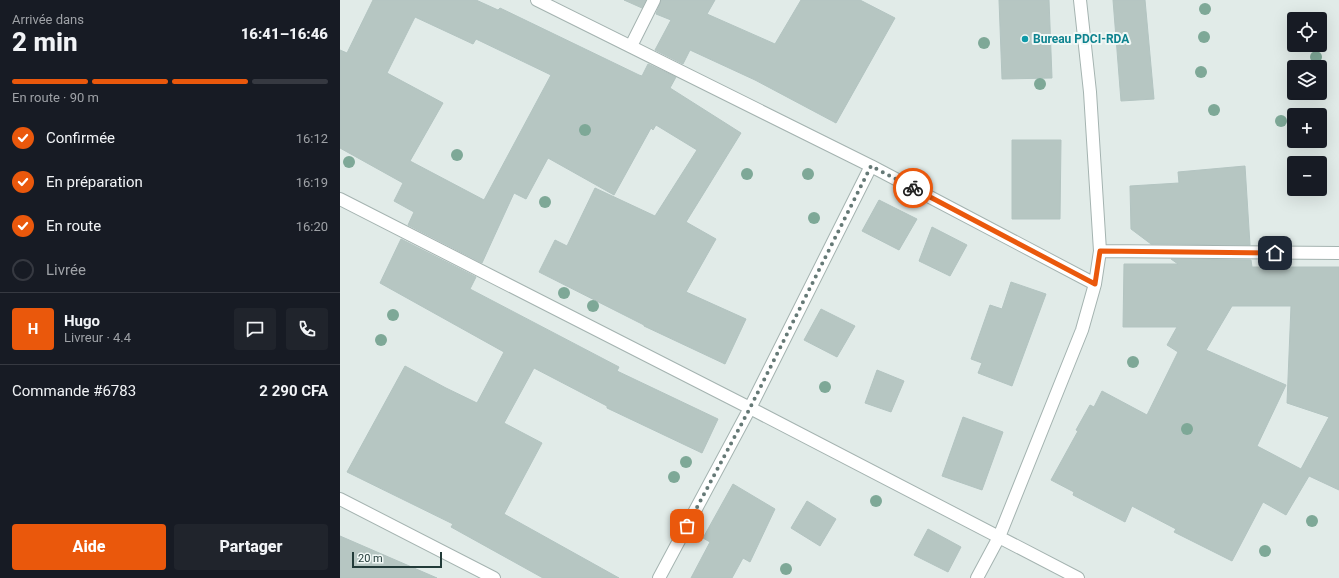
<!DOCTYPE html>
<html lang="fr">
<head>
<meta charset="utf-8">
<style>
	:root { --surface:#171b24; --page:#20242c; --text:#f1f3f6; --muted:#9ea1a6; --line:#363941; --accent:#ea580c }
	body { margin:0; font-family:Roboto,sans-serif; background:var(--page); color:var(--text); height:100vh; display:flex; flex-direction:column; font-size:15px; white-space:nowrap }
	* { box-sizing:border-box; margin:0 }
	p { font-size:13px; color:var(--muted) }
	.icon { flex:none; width:22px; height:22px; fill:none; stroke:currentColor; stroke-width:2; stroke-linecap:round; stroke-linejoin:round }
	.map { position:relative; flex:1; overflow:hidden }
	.panel { display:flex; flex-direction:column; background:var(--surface); width:340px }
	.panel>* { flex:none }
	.buttons { position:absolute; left:947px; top:12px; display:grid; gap:8px }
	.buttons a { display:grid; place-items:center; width:40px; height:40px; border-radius:4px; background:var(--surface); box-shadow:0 4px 16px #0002; font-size:20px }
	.scale { position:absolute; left:12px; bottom:10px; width:90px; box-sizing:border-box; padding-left:4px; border:2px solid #223b39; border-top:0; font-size:11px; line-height:14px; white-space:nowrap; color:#223b39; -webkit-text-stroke:3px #f1f8f6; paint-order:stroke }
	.pin { position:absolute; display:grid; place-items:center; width:34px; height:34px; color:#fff; margin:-17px; border-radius:8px; box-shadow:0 2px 6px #0006 }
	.courier { position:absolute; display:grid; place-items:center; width:40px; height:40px; margin:-20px; border:3px solid #ea580c; border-radius:50%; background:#fff; color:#222; box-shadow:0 1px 5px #0007 }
	.overview em { font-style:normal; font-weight:800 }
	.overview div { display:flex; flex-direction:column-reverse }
	.overview { display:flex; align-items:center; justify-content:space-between; height:68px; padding:0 12px }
	h1 { font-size:26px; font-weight:800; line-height:30px }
	.bar { display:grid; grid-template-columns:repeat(4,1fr); gap:6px 4px; align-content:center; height:48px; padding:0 12px }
	.bar i { height:5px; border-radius:3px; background:var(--line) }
	.bar .on { background:var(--accent) }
	.bar p { grid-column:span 4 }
	.line { display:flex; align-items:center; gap:10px; padding:0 12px; border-top:1px solid var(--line) }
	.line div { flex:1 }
	.round { display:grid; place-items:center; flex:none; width:42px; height:42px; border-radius:4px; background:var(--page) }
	ol { padding:0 12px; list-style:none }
	li { display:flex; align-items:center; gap:12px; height:44px }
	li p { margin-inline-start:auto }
	li .icon { padding:4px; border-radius:50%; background:var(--accent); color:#fff; stroke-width:4 }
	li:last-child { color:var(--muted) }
	li i { width:22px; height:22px; border:2px solid var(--line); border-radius:50% }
	.primary-button { display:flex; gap:8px; margin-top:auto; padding:8px 12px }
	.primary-button a { flex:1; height:46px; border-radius:4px; background:var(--accent); color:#fff; font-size:16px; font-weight:800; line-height:46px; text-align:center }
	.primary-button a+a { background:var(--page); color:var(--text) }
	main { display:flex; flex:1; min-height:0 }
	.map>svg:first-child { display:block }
	.building { fill:#b6c6c2; stroke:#b3c4c1; fill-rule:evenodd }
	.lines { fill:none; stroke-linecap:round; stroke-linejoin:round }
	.minor-casing { stroke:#a4b3b0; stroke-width:14 }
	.minor { stroke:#fff; stroke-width:12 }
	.tree { fill:#7ea897 }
	.done { stroke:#657976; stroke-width:4; stroke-dasharray:0 7.2 }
	.route { stroke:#ea580c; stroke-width:5 }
	.culture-dot { fill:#0f9aa8; stroke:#f1f8f6; stroke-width:1.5 }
	.labels { text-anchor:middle; stroke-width:4; stroke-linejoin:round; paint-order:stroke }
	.culture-label { font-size:12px; font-weight:bold; fill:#0d838f; stroke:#f1f8f6; text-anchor:start }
</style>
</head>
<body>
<main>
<section class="panel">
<div class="overview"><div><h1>2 min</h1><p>Arrivée dans</p></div><em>16:41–16:46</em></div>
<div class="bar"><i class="on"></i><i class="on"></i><i class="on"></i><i></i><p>En route · 90 m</p></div>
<ol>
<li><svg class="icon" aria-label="check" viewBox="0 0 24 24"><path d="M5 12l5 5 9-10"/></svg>Confirmée<p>16:12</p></li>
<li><svg class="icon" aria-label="check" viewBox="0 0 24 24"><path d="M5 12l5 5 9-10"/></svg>En préparation<p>16:19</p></li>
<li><svg class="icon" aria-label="check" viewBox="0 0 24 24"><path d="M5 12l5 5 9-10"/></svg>En route<p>16:20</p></li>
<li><i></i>Livrée</li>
</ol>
<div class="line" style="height:72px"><b class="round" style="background:var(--accent);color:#fff">H</b><div><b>Hugo</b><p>Livreur · 4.4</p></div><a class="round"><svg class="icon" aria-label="chat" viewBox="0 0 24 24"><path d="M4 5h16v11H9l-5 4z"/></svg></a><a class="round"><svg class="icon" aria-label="phone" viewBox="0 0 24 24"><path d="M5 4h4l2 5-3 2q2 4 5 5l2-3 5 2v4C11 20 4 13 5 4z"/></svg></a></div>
<div class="line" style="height:52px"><div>Commande #6783</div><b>2 290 CFA</b></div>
<div class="primary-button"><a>Aide</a><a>Partager</a></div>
</section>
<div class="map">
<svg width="999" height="578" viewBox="0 0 999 578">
	<rect width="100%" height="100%" fill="#e1ebe8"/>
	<path class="building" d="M 33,0 L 136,0 L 158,10 L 160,8 L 299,75 L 302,76 L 308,64 L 336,77 L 330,88 L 401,133 L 346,222 L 376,239 L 346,292 L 406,319 L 385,364 L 304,326 L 304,325 L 199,272 L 215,240 L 227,246 L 255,188 L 315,216 L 357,150 L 316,125 L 313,130 L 311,128 L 274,195 L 208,158 L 186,199 L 174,193 L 142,263 L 68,225 L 74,212 L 54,201 L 63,183 L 0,148 L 0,50 L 7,53 ZM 75,17 L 133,44 L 136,39 L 211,75 L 144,200 L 70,161 L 103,103 L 47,73 Z
		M 284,0 L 306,0 L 302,8 Z
		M 321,0 L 375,0 L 367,14 L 435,44 L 461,0 L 520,0 L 555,18 L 496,123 L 415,80 L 350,50 L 343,64 L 315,50 L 331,20 L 316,14 Z
		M 659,0 L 709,0 L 712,78 L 662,79 Z
		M 773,0 L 805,0 L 814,99 L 781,101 Z
		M 672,140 L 721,140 L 720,219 L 672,219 Z
		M 905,166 L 910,245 L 811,244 L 791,229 L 790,186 L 839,183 L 838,172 Z
		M 539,200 L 577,219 L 559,250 L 522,231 Z
		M 592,227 L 627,245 L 610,276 L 579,261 Z
		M 61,239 L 136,277 L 130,289 L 279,367 L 277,371 L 378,419 L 362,453 L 267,408 L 267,406 L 194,368 L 164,423 L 202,443 L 164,514 L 279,578 L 203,578 L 111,527 L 113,524 L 7,472 L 65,366 L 106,388 L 137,403 L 164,352 L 40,283 Z
		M 831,259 L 911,260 L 912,267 L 999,267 L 999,490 L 969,476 L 946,515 L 923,502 L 892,561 L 834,532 L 836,529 L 792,506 L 785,522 L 733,495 L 734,492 L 711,480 L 738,431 L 736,430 L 750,405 L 754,407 L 762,391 L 807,415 L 838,352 L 827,345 L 837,327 L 783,327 L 784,264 L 838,264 ZM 892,306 L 951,306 L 947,403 L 989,417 L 961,469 L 917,446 L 946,385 L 866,350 Z
		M 671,282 L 706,294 L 672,386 L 638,373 L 642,363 L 631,359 L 650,305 L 662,309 Z
		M 481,309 L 515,326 L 497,357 L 464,340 Z
		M 537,370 L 564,381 L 551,412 L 525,403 Z
		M 623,417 L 663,432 L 642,490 L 602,476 Z
		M 393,484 L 435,509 L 410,562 L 403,558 L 392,578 L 351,578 L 370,542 L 363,538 Z
		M 467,501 L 496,519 L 480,546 L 451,528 Z
		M 588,529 L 621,547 L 608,572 L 574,555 Z
		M 0,536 L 97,578 L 0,578 Z"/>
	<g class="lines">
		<defs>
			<path id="minor" d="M 197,0 L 531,166 L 755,284
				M 291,46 L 314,0
				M 0,199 L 410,408 L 738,578
				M 760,251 L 999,253
				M 0,499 L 154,578
				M 319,578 L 410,408 L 531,166
				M 637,578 L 659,537 L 742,330 L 755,284 L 760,251 L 750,92 L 740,0"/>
		</defs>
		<use href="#minor" class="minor-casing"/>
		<use href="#minor" class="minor"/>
	</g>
	<g class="tree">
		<circle cx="865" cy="9" r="6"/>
		<circle cx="864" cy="37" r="6"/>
		<circle cx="644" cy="43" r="6"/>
		<circle cx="976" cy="57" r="6"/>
		<circle cx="861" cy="72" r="6"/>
		<circle cx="700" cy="84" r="6"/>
		<circle cx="874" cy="110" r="6"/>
		<circle cx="941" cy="121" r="6"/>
		<circle cx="245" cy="130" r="6"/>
		<circle cx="117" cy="155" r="6"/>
		<circle cx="9" cy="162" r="6"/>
		<circle cx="407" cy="174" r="6"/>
		<circle cx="468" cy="174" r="6"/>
		<circle cx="205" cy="202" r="6"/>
		<circle cx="474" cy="218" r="6"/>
		<circle cx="224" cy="293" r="6"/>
		<circle cx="253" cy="306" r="6"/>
		<circle cx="53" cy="315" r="6"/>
		<circle cx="41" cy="340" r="6"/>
		<circle cx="793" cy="362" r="6"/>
		<circle cx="485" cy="387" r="6"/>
		<circle cx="847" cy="429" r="6"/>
		<circle cx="346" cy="462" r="6"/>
		<circle cx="334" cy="477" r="6"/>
		<circle cx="536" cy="501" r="6"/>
		<circle cx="972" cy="521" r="6"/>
		<circle cx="925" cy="551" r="6"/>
		<circle cx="446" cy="569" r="6"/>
	</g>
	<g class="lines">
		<path class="done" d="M 347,526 L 410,408 L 531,166 L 573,188"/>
		<path class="route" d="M 573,188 L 755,284 L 760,251 L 935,253"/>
	</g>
	<circle class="culture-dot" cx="685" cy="39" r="4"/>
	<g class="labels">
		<g class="culture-label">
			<text x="693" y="43">Bureau PDCI-RDA</text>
		</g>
	</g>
</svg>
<div class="buttons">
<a><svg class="icon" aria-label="locate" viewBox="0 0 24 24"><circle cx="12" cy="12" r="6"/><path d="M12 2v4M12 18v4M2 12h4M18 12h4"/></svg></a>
<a><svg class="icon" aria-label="layers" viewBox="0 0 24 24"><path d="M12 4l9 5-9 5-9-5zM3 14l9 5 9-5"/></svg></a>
<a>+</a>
<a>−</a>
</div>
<div class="scale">20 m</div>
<div class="pin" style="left:347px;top:526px;background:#ea580c"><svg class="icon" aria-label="bag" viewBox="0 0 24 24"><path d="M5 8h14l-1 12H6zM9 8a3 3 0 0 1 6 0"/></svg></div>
<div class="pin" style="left:935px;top:253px;background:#1f2937"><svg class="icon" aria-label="home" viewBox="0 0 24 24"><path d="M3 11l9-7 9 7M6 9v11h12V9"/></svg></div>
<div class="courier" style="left:573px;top:188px"><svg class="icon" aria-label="bike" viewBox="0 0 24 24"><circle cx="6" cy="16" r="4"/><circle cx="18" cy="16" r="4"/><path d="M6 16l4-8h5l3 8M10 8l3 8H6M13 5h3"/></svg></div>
</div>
</main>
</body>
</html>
